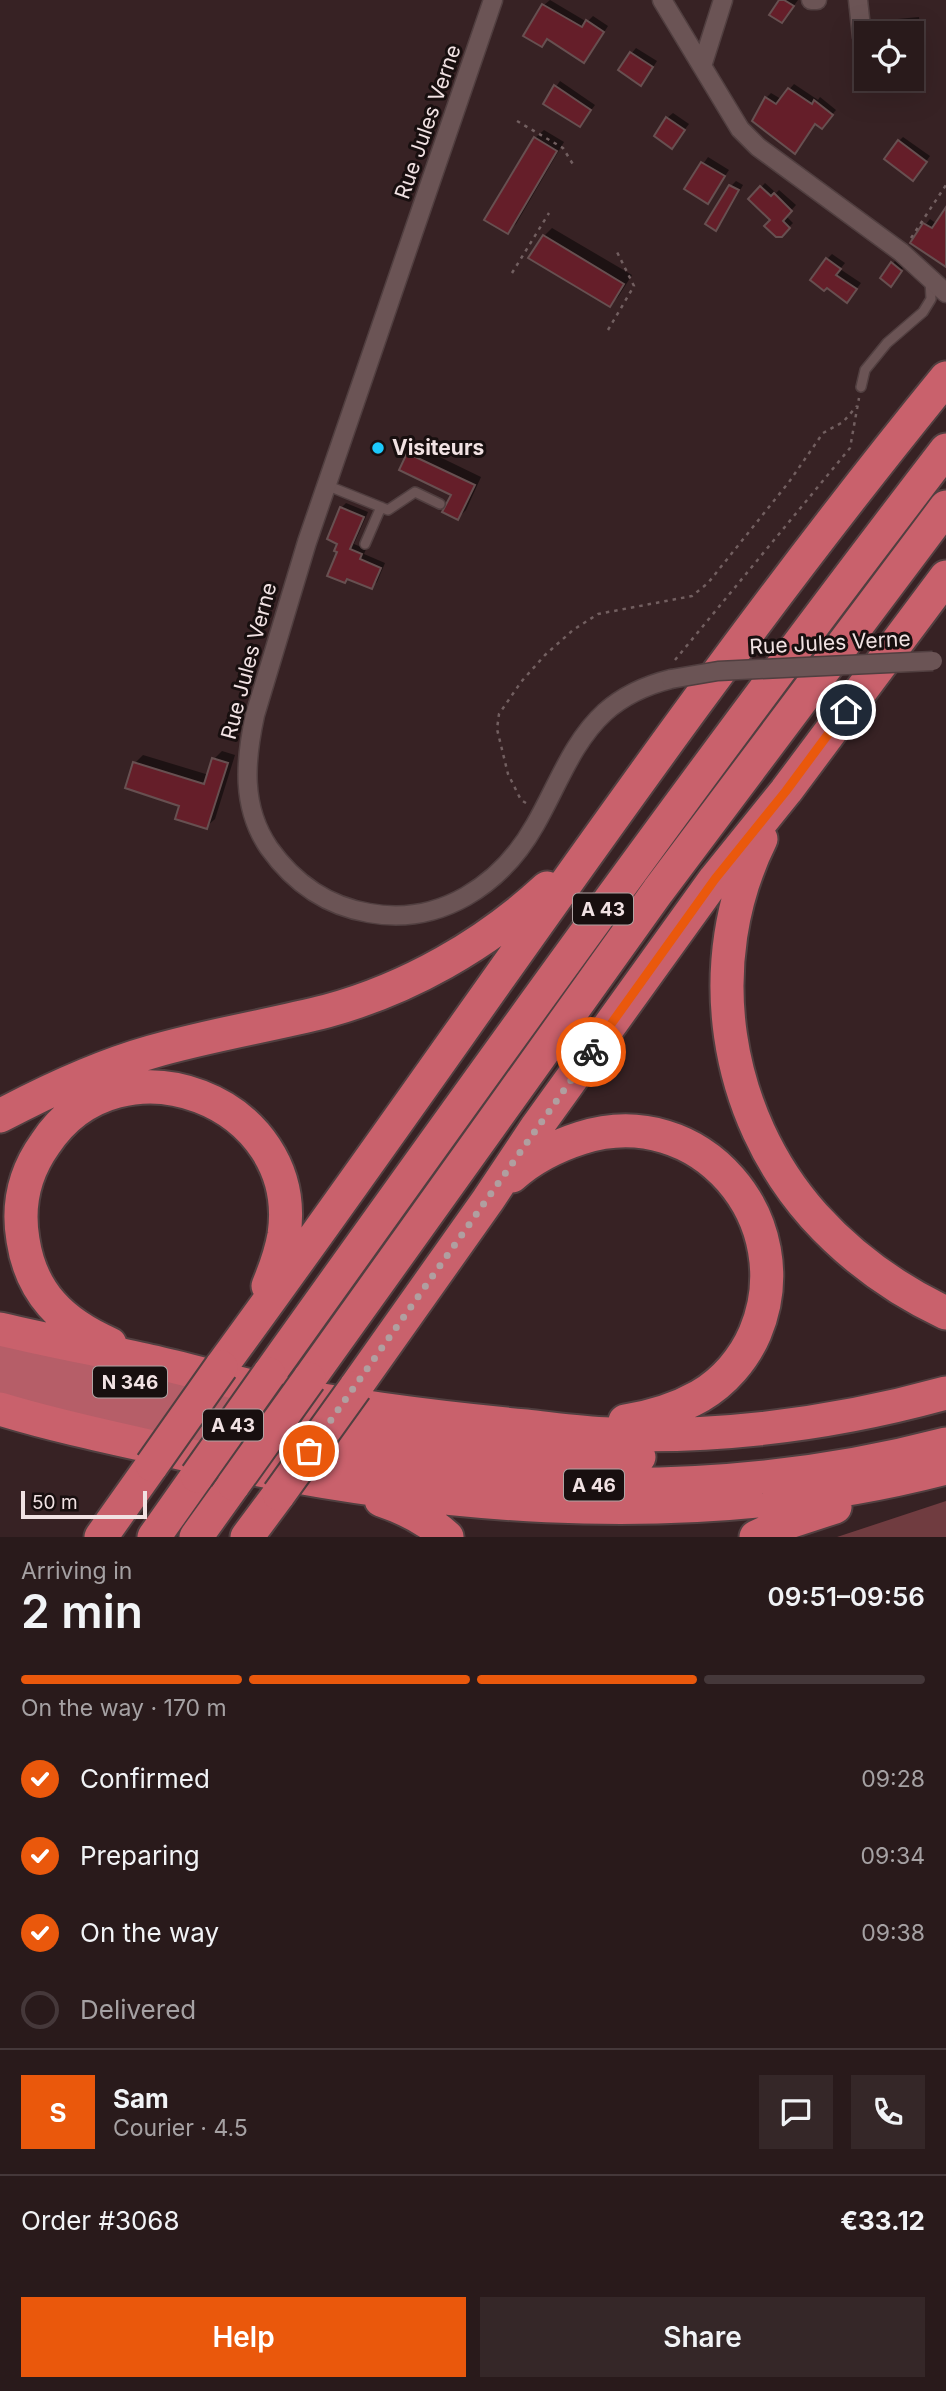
<!DOCTYPE html>
<html lang="en">
<head>
<meta charset="utf-8">
<style>
	:root { --surface:#291a1b; --page:#352728; --text:#f1f3f6; --muted:#a5a1a3; --line:#45383a; --accent:#ea580c }
	body { margin:0; font-family:Inter,sans-serif; background:var(--page); color:var(--text); height:100vh; display:flex; flex-direction:column; font-size:26px; white-space:nowrap }
	* { box-sizing:border-box; margin:0 }
	p { font-size:23px; color:var(--muted) }
	.icon { flex:none; width:38px; height:38px; fill:none; stroke:currentColor; stroke-width:2; stroke-linecap:round; stroke-linejoin:round }
	.map { position:relative; height:1537px; overflow:hidden }
	.details { display:flex; flex-direction:column; background:var(--surface); flex:1 }
	.details>* { flex:none }
	.buttons { position:absolute; left:854px; top:21px; display:grid; gap:14px }
	.buttons a { display:grid; place-items:center; width:70px; height:70px; border-radius:0px; background:var(--surface); box-shadow:0 7px 28px #0002,0 0 0 2px var(--line); font-size:35px }
	.scale { position:absolute; left:21px; bottom:18px; width:126px; box-sizing:border-box; padding-left:7px; border:4px solid #f1e2e3; border-top:0; font-size:19px; line-height:24px; white-space:nowrap; color:#f1e2e3; -webkit-text-stroke:5px #180f0f; paint-order:stroke }
	.pin { position:absolute; display:grid; place-items:center; width:60px; height:60px; color:#fff; margin:-30px; border:4px solid #fff; border-radius:50%; box-shadow:0 2px 7px #0007 }
	.courier { position:absolute; display:grid; place-items:center; width:70px; height:70px; margin:-35px; border:5px solid #ea580c; border-radius:50%; background:#fff; color:#222; box-shadow:0 2px 9px #0007 }
	.head em { font-style:normal; font-weight:600 }
	.head div { display:flex; flex-direction:column-reverse }
	.head { display:flex; align-items:center; justify-content:space-between; height:119px; padding:0 21px }
	h1 { font-size:46px; font-weight:600; line-height:52px }
	.bar { display:grid; grid-template-columns:repeat(4,1fr); gap:10px 7px; align-content:center; height:84px; padding:0 21px }
	.bar i { height:9px; border-radius:5px; background:var(--line) }
	.bar .selected { background:var(--accent) }
	.bar p { grid-column:span 4 }
	.line { display:flex; align-items:center; gap:18px; padding:0 21px; border-top:2px solid var(--line) }
	.line div { flex:1 }
	.round { display:grid; place-items:center; flex:none; width:74px; height:74px; border-radius:0px; background:var(--page) }
	ol { padding:0 21px; list-style:none }
	li { display:flex; align-items:center; gap:21px; height:77px }
	li p { margin-inline-start:auto }
	li .icon { padding:7px; border-radius:50%; background:var(--accent); color:#fff; stroke-width:4 }
	li:last-child { color:var(--muted) }
	li i { width:38px; height:38px; border:4px solid var(--line); border-radius:50% }
	.button { display:flex; gap:14px; margin-top:auto; padding:14px 21px }
	.button a { flex:1; height:80px; border-radius:0px; background:var(--accent); color:#fff; font-size:28px; font-weight:600; line-height:80px; text-align:center }
	.button a+a { background:var(--page); color:var(--text) }
	.map>svg:first-child { display:block }
	.green { fill:#703c40 }
	.shadow { fill:#0007 }
	.building { fill:#651e29; stroke:#675051; stroke-width:2 }
	.lines { fill:none; stroke-linecap:round; stroke-linejoin:round }
	.service-casing { stroke:#513f40; stroke-width:12 }
	.minor-casing { stroke:#513f40; stroke-width:21 }
	.trunk-casing { stroke:#513f40; stroke-width:33 }
	.motorway-casing { stroke:#513f40; stroke-width:37 }
	.path { stroke:#725f60; stroke-width:2.5; stroke-dasharray:3.5 5; stroke-linecap:butt }
	.service { stroke:#6b5455; stroke-width:9 }
	.minor { stroke:#6b5455; stroke-width:18 }
	.trunk { stroke:#b65e68; stroke-width:30 }
	.motorway { stroke:#c9616c; stroke-width:33 }
	.minor-bridge-casing { stroke:#513f40; stroke-width:21; stroke-linecap:butt }
	.motorway-bridge-casing { stroke:#513f40; stroke-width:37; stroke-linecap:butt }
	.minor-bridge { stroke:#6b5455; stroke-width:18 }
	.motorway-bridge { stroke:#c9616c; stroke-width:33 }
	.done { stroke:#b09fa0; stroke-width:7; stroke-dasharray:0 12.6 }
	.route { stroke:#ea580c; stroke-width:9 }
	.poi-dot { fill:#1cc9fc; stroke:#180f0f; stroke-width:2.5 }
	.labels { text-anchor:middle; stroke-width:6; stroke-linejoin:round; paint-order:stroke }
	.shield { fill:#180f0f; stroke:#b0a3a3; stroke-width:2 }
	.shield-label { font-size:19px; font-weight:bold; fill:#f1e2e3 }
	.street-label { font-size:21px; fill:#f1e2e3; stroke:#180f0f }
	.poi-label { font-size:21px; font-weight:bold; fill:#f1e2e3; stroke:#180f0f; text-anchor:start }
</style>
</head>
<body>
<div class="map">
<svg width="946" height="1537" viewBox="0 0 946 1537">
	<rect width="100%" height="100%" fill="#372224"/>
	<path class="green" d="M 946,1501 L 946,1537 L 836,1537 L 837,1537 Z"/>
	<path class="shadow" d="M 550,0 L 587,22 L 593,16 L 608,26 L 589,56 L 548,38 L 542,45 L 526,35 L 544,5 Z
		M 781,0 L 798,0 L 787,15 Z
		M 919,17 L 922,42 L 916,47 L 912,48 L 912,33 L 883,33 L 882,26 L 887,20 Z
		M 636,48 L 657,61 L 646,78 L 631,54 Z
		M 560,81 L 595,105 L 580,125 L 545,103 Z
		M 794,84 L 818,100 L 820,97 L 836,110 L 826,122 L 816,122 L 799,147 L 766,98 L 771,93 L 781,99 Z
		M 673,113 L 689,124 L 672,146 L 667,118 Z
		M 544,130 L 564,142 L 516,224 L 507,232 L 535,138 Z
		M 903,137 L 930,156 L 917,174 L 899,141 Z
		M 708,157 L 729,170 L 708,201 L 686,189 Z
		M 736,181 L 743,185 L 721,224 L 716,229 L 731,186 Z
		M 765,183 L 776,193 L 779,190 L 796,205 L 786,216 L 793,223 L 781,235 L 773,220 L 750,199 Z
		M 946,211 L 946,265 L 912,242 L 930,219 L 937,224 Z
		M 552,228 L 632,275 L 618,297 L 610,305 L 544,236 Z
		M 832,254 L 845,263 L 840,269 L 861,283 L 847,301 L 827,259 Z
		M 895,261 L 903,268 L 891,284 L 882,277 Z
		M 417,446 L 481,477 L 466,510 L 458,518 L 453,494 L 409,454 Z
		M 346,503 L 368,512 L 354,544 L 366,549 L 364,554 L 385,563 L 377,582 L 372,587 L 340,551 L 341,508 Z
		M 222,751 L 235,755 L 215,819 L 206,827 L 135,763 L 143,755 L 209,775 L 214,759 Z"/>
	<path class="building" d="M 779,0 L 784,0 L 794,6 L 782,23 L 769,15 Z
		M 542,4 L 582,27 L 586,20 L 604,32 L 584,63 L 547,39 L 542,47 L 523,36 Z
		M 630,52 L 653,67 L 641,86 L 618,70 Z
		M 554,85 L 591,110 L 580,127 L 543,104 Z
		M 788,88 L 812,104 L 814,100 L 833,115 L 822,129 L 815,124 L 795,154 L 752,121 L 765,97 L 776,104 Z
		M 666,117 L 685,130 L 672,149 L 654,136 Z
		M 534,137 L 557,151 L 508,234 L 484,220 Z
		M 898,140 L 927,162 L 913,181 L 884,159 Z
		M 701,162 L 725,176 L 708,204 L 684,189 Z
		M 729,185 L 739,190 L 716,231 L 705,224 Z
		M 760,186 L 771,196 L 774,193 L 792,211 L 783,221 L 790,228 L 782,237 L 776,237 L 764,226 L 770,220 L 748,199 Z
		M 946,207 L 946,267 L 910,243 L 923,223 L 932,228 Z
		M 543,235 L 624,284 L 610,307 L 528,258 Z
		M 826,258 L 841,269 L 836,275 L 857,289 L 847,303 L 827,288 L 824,291 L 810,280 Z
		M 891,262 L 902,271 L 891,287 L 880,278 Z
		M 407,453 L 475,485 L 458,520 L 442,512 L 451,495 L 399,470 Z
		M 340,507 L 364,517 L 350,549 L 362,554 L 360,559 L 381,568 L 372,589 L 347,579 L 345,583 L 327,576 L 337,552 L 334,551 L 337,544 L 327,539 Z
		M 212,758 L 228,763 L 207,829 L 175,819 L 179,806 L 125,788 L 133,762 L 204,784 Z"/>
	<g class="lines">
		<defs>
			<path id="service" d="M 861,387 L 865,370 L 887,343 L 923,312 L 931,299 L 930,280
				M 326,485 L 388,510 L 415,492 L 440,504
				M 365,544 L 381,507"/>
			<path id="minor" d="M 493,0 L 307,542 L 255,715 C 245,761 241,807 269,848 C 294,883 327,906 369,913 C 440,926 501,885 535,825 C 557,787 572,742 605,712 C 623,696 647,685 671,679
				M 662,0 L 740,129 L 758,147 L 901,252 L 946,293
				M 811,0 L 817,0
				M 858,0 L 862,37
				M 702,66 L 723,0"/>
			<path id="trunk" d="M 0,1351 L 260,1412
				M 0,1380 L 147,1416 L 242,1437"/>
			<path id="motorway" d="M 761,839 C 700,962 723,1114 814,1216 C 851,1257 897,1290 946,1313
				M 0,1116 C 49,1090 98,1067 151,1052 C 209,1035 268,1026 327,1011 C 408,989 485,945 547,888
				M 512,1176 C 532,1158 556,1146 581,1138 C 700,1100 802,1221 755,1333 C 744,1359 724,1382 700,1396 C 677,1409 651,1417 625,1421
				M 0,1329 C 50,1341 100,1350 150,1361 C 192,1370 232,1383 274,1391 C 357,1408 442,1418 526,1426 C 554,1429 582,1433 610,1434 C 722,1438 838,1423 946,1393
				M 110,1344 C 62,1323 31,1293 23,1240 C 17,1205 25,1172 45,1144 C 120,1030 304,1101 284,1235 C 281,1252 275,1269 268,1286
				M 221,1367 C 463,1037 687,695 946,378
				M 269,1374 C 491,1063 713,753 946,450
				M 309,1379 L 658,891 L 946,507
				M 355,1388 L 488,1200 L 536,1128 L 715,879 L 786,791 L 946,577
				M 0,1409 C 49,1424 99,1435 149,1446 C 408,1508 685,1536 946,1468
				M 260,1412 C 386,1438 511,1455 639,1457
				M 242,1437 C 317,1452 391,1469 467,1476 C 627,1493 790,1485 946,1444
				M 381,1500 C 405,1508 428,1520 447,1537
				M 101,1537 L 152,1465
				M 154,1537 L 197,1476
				M 196,1537 L 234,1484
				M 247,1537 L 279,1494
				M 756,1537 L 786,1523 L 835,1507"/>
		</defs>
		<use href="#service" class="service-casing"/>
		<use href="#minor" class="minor-casing"/>
		<use href="#trunk" class="trunk-casing"/>
		<use href="#motorway" class="motorway-casing"/>
		<path class="path" d="M 517,121 L 563,148 L 574,166
			M 911,238 L 946,185
			M 512,273 L 549,213
			M 608,330 L 634,286 L 616,250
			M 675,660 L 850,448 L 859,398
			M 526,803 L 521,800 L 508,774 L 497,729 L 499,714 L 521,682 L 545,655 L 573,630 L 598,614 L 692,596 L 708,583 L 789,482 L 823,433 L 843,422 L 857,406"/>
		<use href="#service" class="service"/>
		<use href="#minor" class="minor"/>
		<use href="#trunk" class="trunk"/>
		<use href="#motorway" class="motorway"/>
		<defs>
			<path id="minor-bridge" d="M 671,679 L 718,671 L 933,661"/>
			<path id="motorway-bridge" d="M 152,1465 L 221,1367
				M 197,1476 L 269,1374
				M 234,1484 L 309,1379
				M 279,1494 L 355,1388"/>
		</defs>
		<use href="#minor-bridge" class="minor-bridge-casing"/>
		<use href="#motorway-bridge" class="motorway-bridge-casing"/>
		<use href="#minor-bridge" class="minor-bridge"/>
		<use href="#motorway-bridge" class="motorway-bridge"/>
	</g>
	<g class="lines">
		<path class="done" d="M 309,1451 L 591,1052"/>
		<path class="route" d="M 591,1052 L 715,879 L 786,791 L 846,710"/>
	</g>
	<circle class="poi-dot" cx="378" cy="448" r="7"/>
	<g class="labels">
		<g class="shield">
			<rect x="573" y="893.5" width="60" height="31" rx="5"/>
			<rect x="93" y="1366.5" width="74" height="31" rx="5"/>
			<rect x="203" y="1409.5" width="60" height="31" rx="5"/>
			<rect x="564" y="1469.5" width="60" height="31" rx="5"/>
		</g>
		<g class="shield-label">
			<text x="603" y="916">A 43</text>
			<text x="130" y="1389">N 346</text>
			<text x="233" y="1432">A 43</text>
			<text x="594" y="1492">A 46</text>
		</g>
		<g class="street-label">
			<text transform="translate(428 122) rotate(-71)" y="7">Rue Jules Verne</text>
			<text transform="translate(830 643) rotate(-3)" y="7">Rue Jules Verne</text>
			<text transform="translate(249 661) rotate(-75)" y="7">Rue Jules Verne</text>
		</g>
		<g class="poi-label">
			<text x="392" y="455">Visiteurs</text>
		</g>
	</g>
</svg>
<div class="buttons">
<a><svg class="icon" aria-label="locate" viewBox="0 0 24 24"><circle cx="12" cy="12" r="6"/><path d="M12 2v4M12 18v4M2 12h4M18 12h4"/></svg></a>
</div>
<div class="scale">50 m</div>
<div class="pin" style="left:309px;top:1451px;background:#ea580c"><svg class="icon" aria-label="bag" viewBox="0 0 24 24"><path d="M5 8h14l-1 12H6zM9 8a3 3 0 0 1 6 0"/></svg></div>
<div class="pin" style="left:846px;top:710px;background:#1f2937"><svg class="icon" aria-label="home" viewBox="0 0 24 24"><path d="M3 11l9-7 9 7M6 9v11h12V9"/></svg></div>
<div class="courier" style="left:591px;top:1052px"><svg class="icon" aria-label="bike" viewBox="0 0 24 24"><circle cx="6" cy="16" r="4"/><circle cx="18" cy="16" r="4"/><path d="M6 16l4-8h5l3 8M10 8l3 8H6M13 5h3"/></svg></div>
</div>
<section class="details">
<div class="head"><div><h1>2 min</h1><p>Arriving in</p></div><em>09:51–09:56</em></div>
<div class="bar"><i class="selected"></i><i class="selected"></i><i class="selected"></i><i></i><p>On the way · 170 m</p></div>
<ol>
<li><svg class="icon" aria-label="check" viewBox="0 0 24 24"><path d="M5 12l5 5 9-10"/></svg>Confirmed<p>09:28</p></li>
<li><svg class="icon" aria-label="check" viewBox="0 0 24 24"><path d="M5 12l5 5 9-10"/></svg>Preparing<p>09:34</p></li>
<li><svg class="icon" aria-label="check" viewBox="0 0 24 24"><path d="M5 12l5 5 9-10"/></svg>On the way<p>09:38</p></li>
<li><i></i>Delivered</li>
</ol>
<div class="line" style="height:126px"><b class="round" style="background:var(--accent);color:#fff">S</b><div><b>Sam</b><p>Courier · 4.5</p></div><a class="round"><svg class="icon" aria-label="chat" viewBox="0 0 24 24"><path d="M4 5h16v11H9l-5 4z"/></svg></a><a class="round"><svg class="icon" aria-label="phone" viewBox="0 0 24 24"><path d="M5 4h4l2 5-3 2q2 4 5 5l2-3 5 2v4C11 20 4 13 5 4z"/></svg></a></div>
<div class="line" style="height:91px"><div>Order #3068</div><b>€33.12</b></div>
<div class="button"><a>Help</a><a>Share</a></div>
</section>
</body>
</html>
